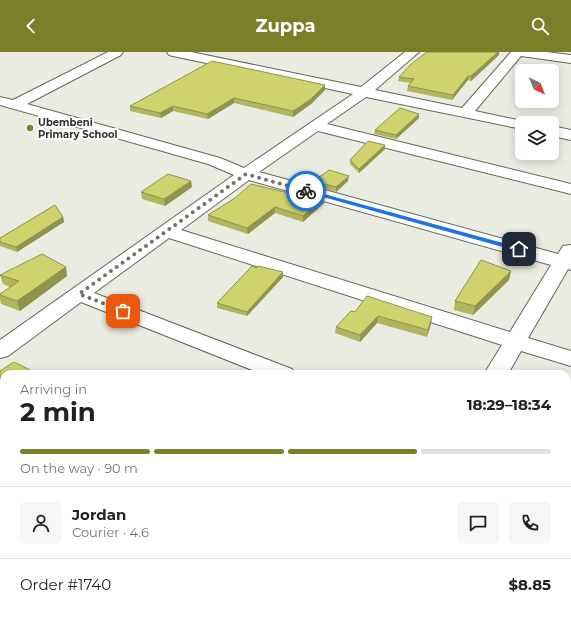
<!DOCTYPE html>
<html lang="en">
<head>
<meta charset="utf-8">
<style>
	:root { --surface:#fff; --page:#f6f6f6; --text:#202124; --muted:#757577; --line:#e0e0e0; --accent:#7b7f29 }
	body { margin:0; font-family:Montserrat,sans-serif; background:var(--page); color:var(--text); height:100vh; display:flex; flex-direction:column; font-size:15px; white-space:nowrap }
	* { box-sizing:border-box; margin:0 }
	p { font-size:13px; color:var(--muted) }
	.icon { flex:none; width:22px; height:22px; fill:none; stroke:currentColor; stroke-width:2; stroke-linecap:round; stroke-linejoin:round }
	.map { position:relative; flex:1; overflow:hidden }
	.details { position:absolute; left:0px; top:318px; width:571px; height:248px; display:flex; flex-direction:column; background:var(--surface); border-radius:12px 12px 0 0; box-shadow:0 2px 10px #0003 }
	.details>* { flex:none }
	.needle { width:26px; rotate:137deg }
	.controls { position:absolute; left:515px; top:12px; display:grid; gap:8px }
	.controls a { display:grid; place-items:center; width:44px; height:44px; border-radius:6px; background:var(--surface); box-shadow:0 2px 10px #0003; font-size:20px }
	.pin { position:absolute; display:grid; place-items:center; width:34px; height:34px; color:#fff; margin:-17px; border-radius:8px; box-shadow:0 2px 6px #0006 }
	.courier { position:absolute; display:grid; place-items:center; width:40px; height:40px; margin:-20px; border:3px solid #1a73e8; border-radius:50%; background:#fff; color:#222; box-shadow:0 1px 5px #0007 }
	.headline em { font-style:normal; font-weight:700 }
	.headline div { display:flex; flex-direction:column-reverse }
	.headline { display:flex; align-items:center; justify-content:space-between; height:68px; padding:0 20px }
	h1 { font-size:26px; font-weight:700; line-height:30px }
	.bar { display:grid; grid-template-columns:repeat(4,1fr); gap:6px 4px; align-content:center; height:48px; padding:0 20px }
	.bar i { height:5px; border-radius:3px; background:var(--line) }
	.bar .on { background:var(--accent) }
	.bar p { grid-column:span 4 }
	.line { display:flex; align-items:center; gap:10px; padding:0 20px; border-top:1px solid var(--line) }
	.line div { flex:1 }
	.round { display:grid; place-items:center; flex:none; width:42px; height:42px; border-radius:6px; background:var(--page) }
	header { display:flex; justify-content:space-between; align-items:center; height:52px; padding:0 20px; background:var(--accent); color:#fff; font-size:18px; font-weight:700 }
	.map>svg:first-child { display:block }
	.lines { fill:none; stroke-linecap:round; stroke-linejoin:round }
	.minor-casing { stroke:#65665d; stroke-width:2 }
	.minor { fill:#fff; fill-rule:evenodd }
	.wall { fill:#b1b55e }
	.shaded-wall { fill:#90944c }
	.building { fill:#ced36d; stroke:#90944c }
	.route { fill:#1a73e8 }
	.done { stroke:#72736d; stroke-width:4; stroke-dasharray:0 7.2 }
	.poi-dot { fill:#7b7f29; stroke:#fff; stroke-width:1.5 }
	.labels { text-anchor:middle; stroke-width:4; stroke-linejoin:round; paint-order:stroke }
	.far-poi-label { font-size:10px; font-weight:bold; fill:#31322e; stroke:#fff; text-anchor:start }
</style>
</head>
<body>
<header><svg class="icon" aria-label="back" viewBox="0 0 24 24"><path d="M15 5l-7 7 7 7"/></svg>Zuppa<svg class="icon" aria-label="search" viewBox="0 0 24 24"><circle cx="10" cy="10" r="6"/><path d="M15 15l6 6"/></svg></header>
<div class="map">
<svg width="571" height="566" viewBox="0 0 571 566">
	<rect width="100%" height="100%" fill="#ebece1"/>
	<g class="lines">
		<defs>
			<path id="minor" d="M 108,0 L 123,0 L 121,3 L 27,52 L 220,106 L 244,116 L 353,42 L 173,4 L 169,3 L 167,0 L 191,0 L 361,35 L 405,0 L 419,0 L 375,38 L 462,56 L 511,0 L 546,0 L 571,3 L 571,11 L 521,4 L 475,59 L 527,70 L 528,71 L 522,71 L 522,77 L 366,45 L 327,72 L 571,132 L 571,142 L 318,79 L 259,120 L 558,202 L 563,194 L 571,193 L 571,218 L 568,217 L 528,286 L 571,299 L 571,314 L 521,299 L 508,322 L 484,322 L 502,293 L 169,186 L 94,241 L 292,317 L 296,322 L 262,322 L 81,250 L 8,304 L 0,306 L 0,288 L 234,123 L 208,112 L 0,53 L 0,45 L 13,48 ZM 249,128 L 551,213 L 510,280 L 181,178 Z
				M 552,74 L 571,78 L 571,88 L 552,84 Z
				M 567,414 L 571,415 L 571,435 L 567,434 Z
				M 332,562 L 365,562 L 363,566 L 330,566 Z"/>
		</defs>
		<use href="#minor" class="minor-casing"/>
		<use href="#minor" class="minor"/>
	</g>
	<path class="wall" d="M 499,3 L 471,29 L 468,28 L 452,48 L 407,39 L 408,34 L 411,31 L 398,29 L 399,25 Z
		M 325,33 L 325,38 L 311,52 L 293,65 L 234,51 L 208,67 L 173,59 L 161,66 L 130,59 L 130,54 Z
		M 419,62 L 419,66 L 396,87 L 374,82 L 375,78 Z
		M 385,97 L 359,121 L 350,112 L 350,108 Z
		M 191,129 L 192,135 L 165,154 L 142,147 L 141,140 Z
		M 314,129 L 348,129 L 336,140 L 314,133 Z
		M 235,146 L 324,151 L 303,170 L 275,161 L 248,182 L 208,169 L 208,163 Z
		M 63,165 L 64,170 L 17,200 L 0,194 L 0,186 Z
		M 66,215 L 67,224 L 20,259 L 1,252 L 0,247 L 0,242 L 10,235 L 3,232 L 0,223 Z
		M 257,216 L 283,220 L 283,225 L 247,264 L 217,256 L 217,251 Z
		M 511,219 L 509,228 L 473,263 L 454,258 L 455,249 Z
		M 355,260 L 431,272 L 427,285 L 377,271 L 360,290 L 335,281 L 336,275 Z"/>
	<path class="shaded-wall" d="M 498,0 L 499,0 L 499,3 L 471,29 L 471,24 Z
		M 468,24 L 468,28 L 452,48 L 453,43 Z
		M 325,33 L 325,38 L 311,52 L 293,65 L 293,59 Z
		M 234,46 L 234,51 L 208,67 L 207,62 Z
		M 173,54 L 173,59 L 161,66 L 160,61 Z
		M 419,62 L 419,66 L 396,87 L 396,83 Z
		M 385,93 L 385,97 L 359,121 L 359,117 Z
		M 349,124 L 348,129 L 336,140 L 336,135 Z
		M 191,129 L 192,135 L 165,154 L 164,147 Z
		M 324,145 L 324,151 L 303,170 L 303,164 Z
		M 275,155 L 275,161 L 248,182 L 247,176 Z
		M 63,165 L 64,170 L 17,200 L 16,195 Z
		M 66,215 L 67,224 L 20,259 L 17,249 Z
		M 511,219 L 509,228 L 473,263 L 475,254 Z
		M 283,220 L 283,225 L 247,264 L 247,260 Z
		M 378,264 L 377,271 L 360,290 L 360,283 Z
		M 432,265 L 431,272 L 427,285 L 428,278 Z
		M 30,318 L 31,322 L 24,322 Z
		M 4,335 L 4,347 L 1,349 L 0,344 L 0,338 Z"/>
	<path class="building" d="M 427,0 L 498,0 L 471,24 L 468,24 L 453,43 L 408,34 L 414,27 L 399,25 L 411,12 Z
		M 212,9 L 325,33 L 311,47 L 293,59 L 234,46 L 207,62 L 173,54 L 160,61 L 130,54 Z
		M 400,56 L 419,62 L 396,83 L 375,78 Z
		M 368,89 L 385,93 L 359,117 L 350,108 Z
		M 329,118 L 349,124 L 336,135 L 314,129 Z
		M 168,122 L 191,129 L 164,147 L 141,140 Z
		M 251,132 L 293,142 L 299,138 L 324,145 L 303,164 L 275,155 L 247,176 L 208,163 L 235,146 Z
		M 55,153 L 63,165 L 16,195 L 0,190 L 0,186 Z
		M 42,202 L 66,215 L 17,249 L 0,243 L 0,242 L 19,229 L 0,223 Z
		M 481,208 L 511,219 L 475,254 L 455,249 Z
		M 252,214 L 257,216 L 258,214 L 283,220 L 247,260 L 217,251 Z
		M 367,244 L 432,265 L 428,278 L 378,264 L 360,283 L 336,275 L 351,259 L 355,260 Z
		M 14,310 L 30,318 L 24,322 L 4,322 L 4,335 L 0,338 L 0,319 Z
		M 567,438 L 571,439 L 571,445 L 567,467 Z"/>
	<path class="route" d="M 306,137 L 521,196 L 522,197 L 517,199 L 305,140 L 304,139 Z"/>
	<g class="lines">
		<path class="done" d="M 123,259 L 79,242 L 246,122 L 306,139"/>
	</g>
	<circle class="poi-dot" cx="30" cy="76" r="4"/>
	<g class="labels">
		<g class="far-poi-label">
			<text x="38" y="74">Ubembeni<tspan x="38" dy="12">Primary School</tspan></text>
		</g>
	</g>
</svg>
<div class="controls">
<a><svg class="needle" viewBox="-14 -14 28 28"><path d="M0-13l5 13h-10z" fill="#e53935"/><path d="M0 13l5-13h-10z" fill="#757577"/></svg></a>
<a><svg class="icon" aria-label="layers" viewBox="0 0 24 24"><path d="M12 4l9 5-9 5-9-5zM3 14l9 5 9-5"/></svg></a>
</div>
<div class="pin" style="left:123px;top:259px;background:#ea580c"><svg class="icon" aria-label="bag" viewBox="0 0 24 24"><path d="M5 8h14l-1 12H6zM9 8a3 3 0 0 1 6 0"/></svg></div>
<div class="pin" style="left:519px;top:197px;background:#1f2937"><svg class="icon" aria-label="home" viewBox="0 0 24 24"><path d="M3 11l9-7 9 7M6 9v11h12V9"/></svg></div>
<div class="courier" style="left:306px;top:139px"><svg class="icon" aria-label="bike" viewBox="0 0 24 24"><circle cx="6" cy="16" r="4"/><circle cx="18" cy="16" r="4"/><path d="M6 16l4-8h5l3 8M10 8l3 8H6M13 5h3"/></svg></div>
<section class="details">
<div class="headline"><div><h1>2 min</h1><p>Arriving in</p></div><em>18:29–18:34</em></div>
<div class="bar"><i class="on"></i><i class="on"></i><i class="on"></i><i></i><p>On the way · 90 m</p></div>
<div class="line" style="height:72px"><a class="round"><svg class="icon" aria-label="person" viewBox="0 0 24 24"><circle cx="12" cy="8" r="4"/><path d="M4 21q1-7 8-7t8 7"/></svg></a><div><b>Jordan</b><p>Courier · 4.6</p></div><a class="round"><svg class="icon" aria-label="chat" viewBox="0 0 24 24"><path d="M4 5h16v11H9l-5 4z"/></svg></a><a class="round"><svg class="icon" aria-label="phone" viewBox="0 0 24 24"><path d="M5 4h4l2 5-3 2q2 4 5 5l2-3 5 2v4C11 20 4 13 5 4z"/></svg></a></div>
<div class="line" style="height:52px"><div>Order #1740</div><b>$8.85</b></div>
</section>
</div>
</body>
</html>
